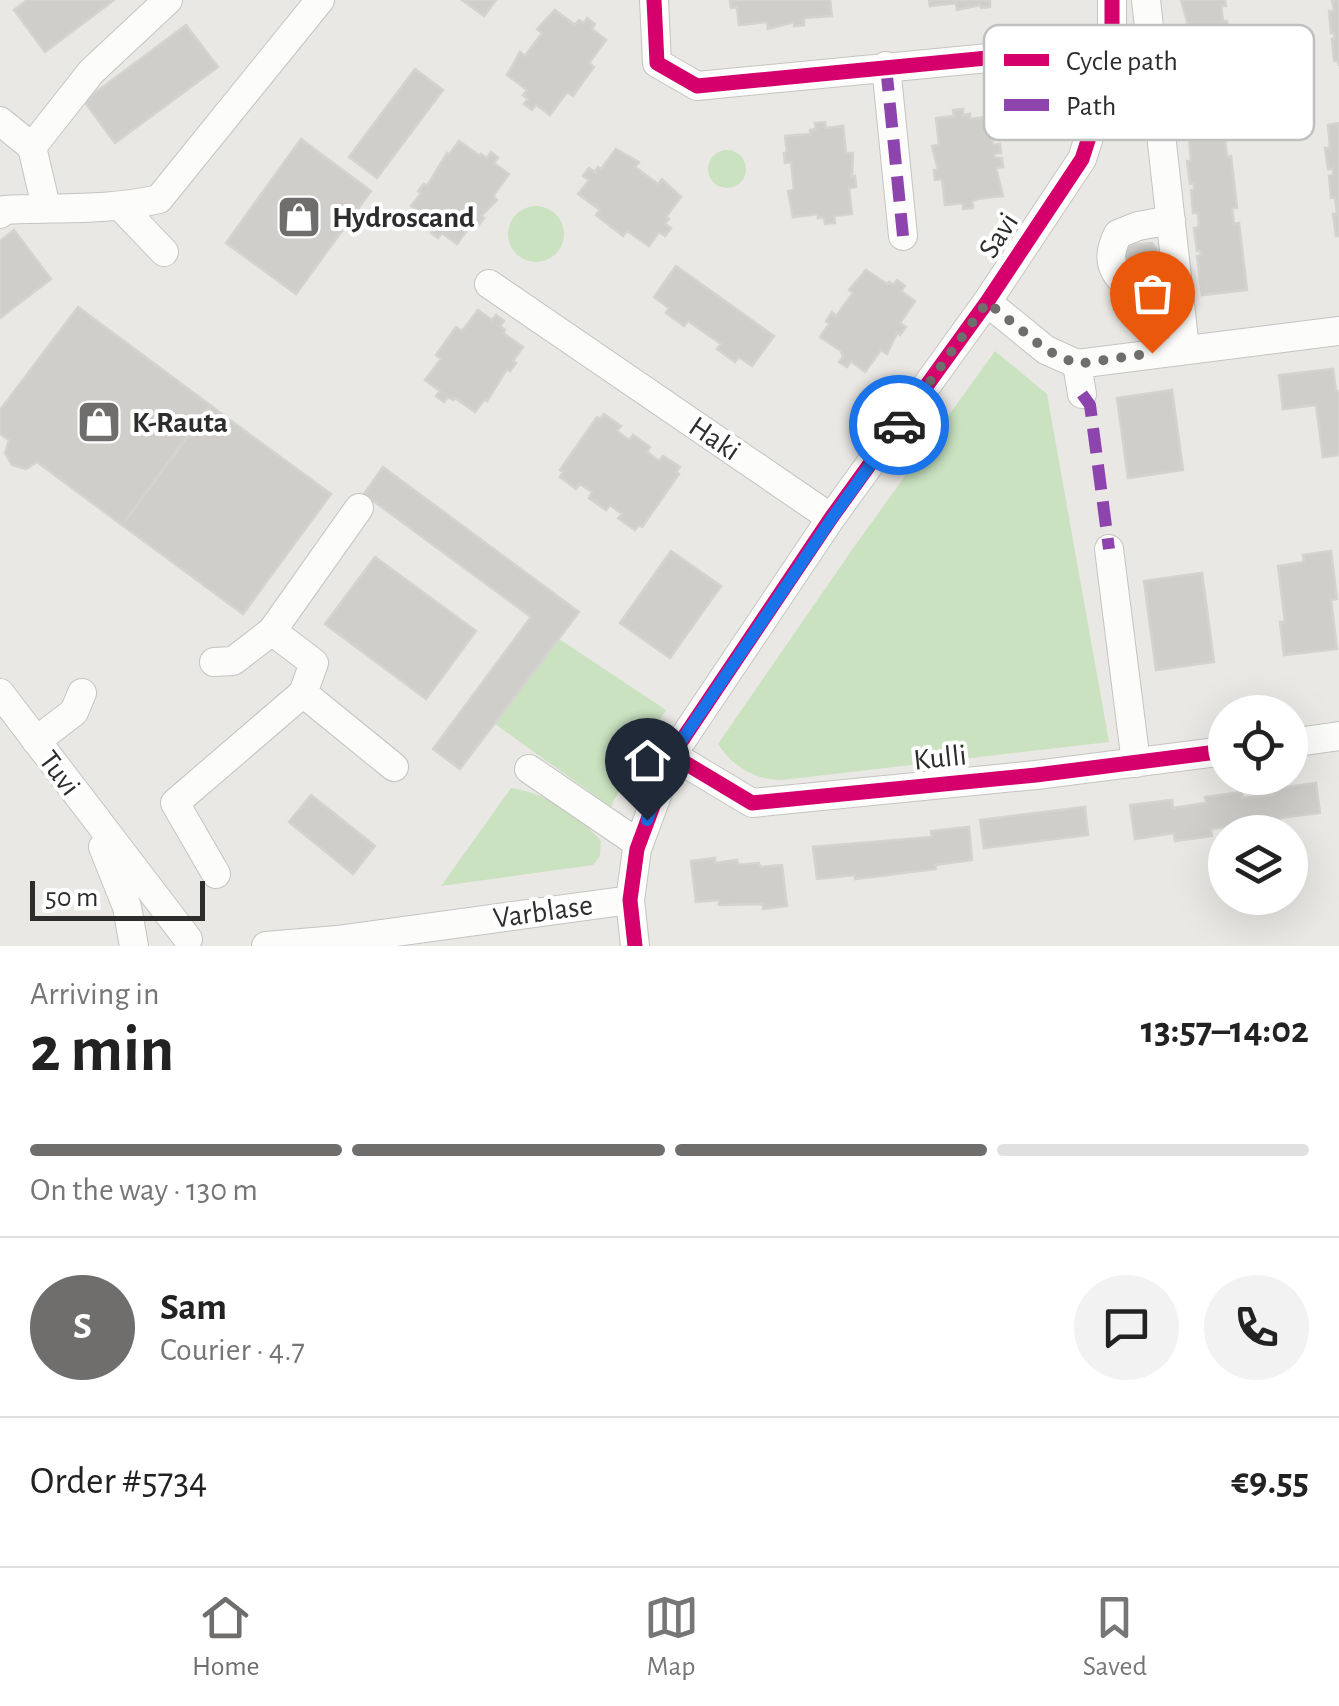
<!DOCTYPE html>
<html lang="en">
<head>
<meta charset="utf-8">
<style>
	:root { --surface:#fff; --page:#f2f2f2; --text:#222; --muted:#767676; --line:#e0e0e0; --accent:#6f6e6d }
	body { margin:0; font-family:"Alegreya Sans",sans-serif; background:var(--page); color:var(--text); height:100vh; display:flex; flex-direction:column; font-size:38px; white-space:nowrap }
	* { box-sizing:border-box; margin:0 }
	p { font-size:32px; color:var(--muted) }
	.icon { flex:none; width:55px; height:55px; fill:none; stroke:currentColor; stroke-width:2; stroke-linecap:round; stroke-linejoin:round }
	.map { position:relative; height:946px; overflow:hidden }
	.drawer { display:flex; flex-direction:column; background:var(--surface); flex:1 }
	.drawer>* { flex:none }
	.tools { position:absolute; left:1208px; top:695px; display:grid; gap:20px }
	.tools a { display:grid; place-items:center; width:100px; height:100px; border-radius:50%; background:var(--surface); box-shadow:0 10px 40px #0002; font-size:50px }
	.scale { position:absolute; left:30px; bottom:25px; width:175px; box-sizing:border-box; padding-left:10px; border:5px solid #2d2d2d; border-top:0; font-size:28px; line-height:35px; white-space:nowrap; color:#2d2d2d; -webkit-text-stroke:8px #fff; paint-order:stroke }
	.pin { position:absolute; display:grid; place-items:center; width:85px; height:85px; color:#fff; margin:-102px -42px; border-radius:50% 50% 50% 0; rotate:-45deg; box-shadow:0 0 10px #0007 }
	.pin .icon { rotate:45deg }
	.courier { position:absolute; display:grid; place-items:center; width:100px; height:100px; margin:-50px; border:8px solid #1a73e8; border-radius:50%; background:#fff; color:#222; box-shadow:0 2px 12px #0007 }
	.summary em { font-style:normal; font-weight:700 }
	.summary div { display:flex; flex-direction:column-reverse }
	.summary { display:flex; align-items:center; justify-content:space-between; height:170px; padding:0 30px }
	h1 { font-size:65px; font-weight:700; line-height:75px }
	.bar { display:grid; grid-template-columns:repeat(4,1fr); gap:15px 10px; align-content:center; height:120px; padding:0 30px }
	.bar i { height:12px; border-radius:8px; background:var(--line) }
	.bar .active { background:var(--accent) }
	.bar p { grid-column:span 4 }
	.line { display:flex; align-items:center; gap:25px; padding:0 30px; border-top:2px solid var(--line) }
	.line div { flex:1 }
	.round { display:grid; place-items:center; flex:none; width:105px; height:105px; border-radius:52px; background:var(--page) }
	.menu { display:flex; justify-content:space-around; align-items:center; height:140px; border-top:2px solid var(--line); background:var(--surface); font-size:28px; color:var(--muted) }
	.menu a { display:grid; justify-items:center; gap:5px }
	.menu .active { color:var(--accent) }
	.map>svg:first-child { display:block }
	.green { fill:#cae2c0 }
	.building { fill:#cfceca; stroke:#d5d3d0; stroke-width:2.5 }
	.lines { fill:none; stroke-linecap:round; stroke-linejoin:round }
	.minor-casing { stroke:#c4c4c3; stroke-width:30 }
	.minor { stroke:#fcfcfb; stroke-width:28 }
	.quiet { stroke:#8e44ad; stroke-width:12; stroke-dasharray:25 12; stroke-linecap:butt }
	.cycleway-casing { stroke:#fff; stroke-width:21 }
	.cycleway { stroke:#d6006c; stroke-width:15 }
	.done { stroke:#6f6e6d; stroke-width:10; stroke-dasharray:0 18 }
	.route { stroke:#1a73e8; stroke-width:12 }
	.labels { text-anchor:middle; stroke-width:8; stroke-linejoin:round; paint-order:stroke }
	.poi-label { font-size:30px; font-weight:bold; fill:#2d2d2d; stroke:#fff; text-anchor:start }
	.street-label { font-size:30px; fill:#2d2d2d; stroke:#fff }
	.key { fill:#fff; stroke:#c0c0c0; stroke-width:2.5 }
	.key-label { font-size:28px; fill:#2d2d2d }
</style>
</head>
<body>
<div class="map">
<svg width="1339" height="946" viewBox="0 0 1339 946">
	<rect width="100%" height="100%" fill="#eae8e4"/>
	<path class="green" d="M708 169a19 19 0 1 1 38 0a19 19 0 1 1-38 0Z
		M508 234a28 28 0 1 1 56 0a28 28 0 1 1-56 0Z
		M 995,351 L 1047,394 L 1109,742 L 782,780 C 755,780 732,766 718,744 L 854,547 Z
		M 559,639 L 666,710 L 633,763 L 611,807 L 495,724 Z
		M 511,788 C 548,794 577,813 601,841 L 600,856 L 593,865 L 441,886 Z"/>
	<path class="building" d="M 27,0 L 114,0 L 45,52 L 14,10 Z
		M 462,0 L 496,0 L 484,16 Z
		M 730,0 L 830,0 L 832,16 L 804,18 L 804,25 L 794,26 L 794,22 L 768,29 L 767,22 L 739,25 L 737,7 L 731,8 Z
		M 929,0 L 990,0 L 990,7 L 981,8 L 980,5 L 957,10 L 956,3 L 930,6 Z
		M 1181,0 L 1225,0 L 1226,6 L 1221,6 L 1223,21 L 1227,21 L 1234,73 L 1229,73 L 1230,88 L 1235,88 L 1241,138 L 1225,140 L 1227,157 L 1231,156 L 1237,208 L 1232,208 L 1234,224 L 1239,223 L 1247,290 L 1202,295 L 1197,256 L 1201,255 L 1201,251 L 1197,251 L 1194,228 L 1199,227 L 1198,213 L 1193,213 L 1191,190 L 1194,189 L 1194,183 L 1190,184 L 1187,161 L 1191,161 L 1189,139 L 1195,138 L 1193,121 L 1197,121 L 1196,116 L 1193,116 L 1190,92 L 1196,91 L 1194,77 L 1189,77 L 1186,54 L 1189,53 L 1189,48 L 1185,49 L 1182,25 L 1188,25 Z
		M 1332,0 L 1339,0 L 1339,66 L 1338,61 L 1334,61 L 1332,39 L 1335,39 L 1334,33 L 1331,33 L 1329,11 L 1334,11 Z
		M 555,10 L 575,25 L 579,20 L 584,23 L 587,18 L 595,24 L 592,29 L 606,40 L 589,63 L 594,67 L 588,75 L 573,96 L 567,92 L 550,115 L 536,105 L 532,110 L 524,104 L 528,99 L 523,95 L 527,90 L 507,75 L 520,52 L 525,56 L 542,33 L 537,29 Z
		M 186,25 L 218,67 L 115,143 L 84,101 Z
		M 415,69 L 443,90 L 377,178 L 349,157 Z
		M 963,109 L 963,115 L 970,114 L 970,119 L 995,116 L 996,130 L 992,131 L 993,145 L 1000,144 L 1001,153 L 994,154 L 995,158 L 1002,158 L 1003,167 L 996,168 L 1003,196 L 977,199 L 972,202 L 973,208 L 963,209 L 963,203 L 945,205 L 942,179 L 935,180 L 934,170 L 938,170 L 932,146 L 939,145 L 936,118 L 954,116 L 953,110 Z
		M 825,122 L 826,128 L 843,126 L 846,153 L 853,153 L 852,177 L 855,176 L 856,187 L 849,188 L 852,214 L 834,216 L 835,223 L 825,224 L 824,217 L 818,218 L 818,214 L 793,217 L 788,191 L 794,190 L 791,162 L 785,163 L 784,153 L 787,152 L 785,136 L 810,134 L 810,130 L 816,129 L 815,123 Z
		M 1339,123 L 1339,236 L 1336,236 L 1333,214 L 1337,214 L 1335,197 L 1331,198 L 1329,176 L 1333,175 L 1333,169 L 1328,169 L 1325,148 L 1330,148 L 1328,125 Z
		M 301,139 L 371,191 L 296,294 L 226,243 Z
		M 459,141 L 480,156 L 481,154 L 487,158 L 491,152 L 498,158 L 494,163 L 509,174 L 493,196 L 497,200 L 481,216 L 484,218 L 478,226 L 473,222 L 457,244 L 442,233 L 438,238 L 431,233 L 435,228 L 430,224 L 432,221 L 411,206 L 421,193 L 418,191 L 424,184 L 427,186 L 447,153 L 449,155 Z
		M 616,149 L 639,162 L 635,167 L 658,184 L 662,179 L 681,197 L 666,217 L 669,219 L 665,224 L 671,228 L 665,236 L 659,232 L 649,246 L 627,231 L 623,236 L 596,215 L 600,210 L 578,194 L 589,180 L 583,176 L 589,168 L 595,172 L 598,167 L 601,169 Z
		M 14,230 L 51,279 L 0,318 L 0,241 Z
		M 1152,243 L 1157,250 L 1155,268 L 1123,271 L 1121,246 Z
		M 676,266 L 774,336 L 752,366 L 739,357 L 735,362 L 717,349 L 721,344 L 688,321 L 684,326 L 666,313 L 669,308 L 654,297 Z
		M 866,270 L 887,284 L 889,282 L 893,285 L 897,280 L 905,286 L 901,291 L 915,301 L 900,323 L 906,327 L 900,335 L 897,333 L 887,354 L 881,350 L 865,372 L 851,361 L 847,367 L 839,362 L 843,357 L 841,351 L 820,337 L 829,324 L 826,321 L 832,312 L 836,316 L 853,293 L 849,290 Z
		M 78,307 L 210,405 L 122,525 L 37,462 L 26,469 L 12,465 L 5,453 L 9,440 L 0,434 L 0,410 Z
		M 478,310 L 492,320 L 496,315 L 504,321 L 500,326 L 505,330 L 503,333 L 523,347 L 513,361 L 516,363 L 510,371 L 507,369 L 487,401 L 485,399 L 475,412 L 455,398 L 453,400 L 448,397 L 444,402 L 436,396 L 440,391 L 425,380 L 441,359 L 436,355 L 456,327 L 462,331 Z
		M 1333,369 L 1336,391 L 1339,391 L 1339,455 L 1323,457 L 1316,405 L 1283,409 L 1279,375 Z
		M 1172,390 L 1183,470 L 1128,478 L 1117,398 Z
		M 211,406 L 331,494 L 243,614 L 122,525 Z
		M 604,414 L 621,426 L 617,431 L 629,440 L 633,435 L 650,447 L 647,452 L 659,461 L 663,456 L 680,467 L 676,472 L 679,474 L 642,527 L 639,525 L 635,530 L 618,518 L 622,514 L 610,505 L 606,510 L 589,498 L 592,492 L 580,484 L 576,489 L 560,477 L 563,472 L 560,470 L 597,417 L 600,419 Z
		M 383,467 L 579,612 L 460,769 L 433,749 L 531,617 L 364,494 Z
		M 671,551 L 721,586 L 670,658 L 620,623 Z
		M 1331,551 L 1337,599 L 1331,600 L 1337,649 L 1284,655 L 1280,622 L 1285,622 L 1278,566 L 1304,562 L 1303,555 Z
		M 375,557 L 476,631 L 426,699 L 325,624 Z
		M 1202,573 L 1214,662 L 1156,670 L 1144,581 Z
		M 1316,783 L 1320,813 L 1280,818 L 1281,826 L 1245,831 L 1244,824 L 1211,829 L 1212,836 L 1175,841 L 1174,833 L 1135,839 L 1130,805 L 1172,800 L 1173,808 L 1206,803 L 1205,797 L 1242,792 L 1242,798 L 1273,794 L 1272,789 Z
		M 311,795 L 375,846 L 353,874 L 289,822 Z
		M 1085,807 L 1088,835 L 984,848 L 980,820 Z
		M 969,827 L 972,860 L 935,865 L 936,869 L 855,879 L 855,875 L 817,879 L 813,847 L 932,837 L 931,831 Z
		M 715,858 L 715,863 L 737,860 L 738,865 L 759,863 L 760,867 L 782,865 L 787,906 L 763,909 L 763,904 L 719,905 L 719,900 L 696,902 L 691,861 Z"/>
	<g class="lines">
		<defs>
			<path id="minor" d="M 654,0 L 657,63 L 697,86 L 1112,46
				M 1146,0 L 1185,349
				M 886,66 L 903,236
				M 0,121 L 32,147 L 46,207
				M 32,147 L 91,72 L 168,0
				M 122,208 L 164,252
				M 0,214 L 4,210 C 56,207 108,211 159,199 L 320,0
				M 1171,220 L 1138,226 L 1118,234 C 1107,255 1109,270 1127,285 L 1178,285
				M 489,284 L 831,518
				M 987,302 L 1046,350 L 1077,364
				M 1077,364 L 1339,331
				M 1077,364 L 1082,394
				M 1109,549 L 1136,763
				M 272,631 L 314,663 L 303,693 L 394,767
				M 214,662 L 233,661 L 272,631 L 359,508
				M 0,693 L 188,939
				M 36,741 L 74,712 L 82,693
				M 1290,743 L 1339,736
				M 672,755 L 752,803 L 1036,775 L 1225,751
				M 529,769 L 639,844
				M 103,847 L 127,907 L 134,946
				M 216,874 L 175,803 L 303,693
				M 266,946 L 337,940 L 630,900
				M 635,946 L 630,900 L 637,849 L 672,755 L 831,518 L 987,302 L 1082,159 L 1103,94 L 1112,46 L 1112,0"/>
		</defs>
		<use href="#minor" class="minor-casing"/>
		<use href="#minor" class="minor"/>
		<path class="quiet" d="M 886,66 L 903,236
			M 1082,394 L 1090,405 L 1109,549"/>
		<defs>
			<path id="cycleway" d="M 654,0 L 657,63 L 697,86 L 1112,46
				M 672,755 L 752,803 L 1036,775 L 1225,751
				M 635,946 L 630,900 L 637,849 L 672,755 L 831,518 L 987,302 L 1082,159 L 1103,94 L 1112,46 L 1112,0"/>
		</defs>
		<use href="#cycleway" class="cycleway-casing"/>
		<use href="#cycleway" class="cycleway"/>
	</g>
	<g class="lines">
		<path class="done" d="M 899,425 L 987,302 L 1046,350 L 1077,364 L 1152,353"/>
		<path class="route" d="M 647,820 L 672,755 L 832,518 L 899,425"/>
	</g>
	<defs>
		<symbol id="shop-square" viewBox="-11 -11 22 22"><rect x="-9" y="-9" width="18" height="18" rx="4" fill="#6f6e6d" stroke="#fff"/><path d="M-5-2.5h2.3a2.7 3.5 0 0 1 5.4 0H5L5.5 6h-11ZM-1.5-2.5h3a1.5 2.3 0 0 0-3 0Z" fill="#fff"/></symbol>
	</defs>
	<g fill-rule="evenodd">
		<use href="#shop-square" x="274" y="192" width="50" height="50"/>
		<use href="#shop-square" x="74" y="397" width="50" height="50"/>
	</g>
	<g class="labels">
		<g class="poi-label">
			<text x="332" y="227">Hydroscand</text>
			<text x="132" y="432">K-Rauta</text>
		</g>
		<g class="street-label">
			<text transform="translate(998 235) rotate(-57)" y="10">Savi</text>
			<text transform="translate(715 438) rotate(34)" y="10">Haki</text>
			<text transform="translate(940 757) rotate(-6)" y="10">Kulli</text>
			<text transform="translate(60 773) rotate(53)" y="10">Tuvi</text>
			<text transform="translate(543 911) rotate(-8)" y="10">Varblase</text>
		</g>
	</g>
	<rect x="984" y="25" width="330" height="115" rx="15" class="key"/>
	<rect x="1004" y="54" width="45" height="12" fill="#d6006c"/>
	<rect x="1004" y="99" width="45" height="12" fill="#8e44ad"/>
	<g class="key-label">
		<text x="1066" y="70">Cycle path</text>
		<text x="1066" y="115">Path</text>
	</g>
</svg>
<div class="tools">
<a><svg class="icon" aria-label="locate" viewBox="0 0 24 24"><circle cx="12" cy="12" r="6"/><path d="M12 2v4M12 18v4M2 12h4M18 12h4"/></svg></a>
<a><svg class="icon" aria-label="layers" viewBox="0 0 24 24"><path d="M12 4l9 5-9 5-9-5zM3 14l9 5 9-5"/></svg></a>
</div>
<div class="scale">50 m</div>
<div class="pin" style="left:1152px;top:353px;background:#ea580c"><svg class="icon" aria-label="bag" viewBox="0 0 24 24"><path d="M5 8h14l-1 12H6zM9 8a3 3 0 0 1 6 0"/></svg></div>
<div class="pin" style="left:647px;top:820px;background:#1f2937"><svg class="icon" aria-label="home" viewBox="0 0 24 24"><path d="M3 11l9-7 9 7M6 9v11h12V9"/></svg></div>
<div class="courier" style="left:899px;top:425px"><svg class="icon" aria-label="car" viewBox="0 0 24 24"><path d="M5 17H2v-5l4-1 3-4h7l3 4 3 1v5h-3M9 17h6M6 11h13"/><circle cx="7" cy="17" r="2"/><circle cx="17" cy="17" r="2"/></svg></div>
</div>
<section class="drawer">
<div class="summary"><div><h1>2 min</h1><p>Arriving in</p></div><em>13:57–14:02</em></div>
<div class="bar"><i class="active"></i><i class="active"></i><i class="active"></i><i></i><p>On the way · 130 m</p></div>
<div class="line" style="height:180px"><b class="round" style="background:var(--accent);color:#fff">S</b><div><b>Sam</b><p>Courier · 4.7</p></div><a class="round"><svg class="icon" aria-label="chat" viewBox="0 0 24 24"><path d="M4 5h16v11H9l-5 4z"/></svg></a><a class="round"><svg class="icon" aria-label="phone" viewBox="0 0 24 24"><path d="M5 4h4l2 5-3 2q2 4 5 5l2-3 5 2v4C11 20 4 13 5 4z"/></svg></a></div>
<div class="line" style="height:130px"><div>Order #5734</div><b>€9.55</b></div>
</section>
<nav class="menu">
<a class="active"><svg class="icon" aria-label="home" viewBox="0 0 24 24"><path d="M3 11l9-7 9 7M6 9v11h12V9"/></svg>Home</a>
<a><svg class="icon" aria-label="map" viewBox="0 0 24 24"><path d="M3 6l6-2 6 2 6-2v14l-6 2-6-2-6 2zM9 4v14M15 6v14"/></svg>Map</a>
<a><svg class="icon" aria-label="saved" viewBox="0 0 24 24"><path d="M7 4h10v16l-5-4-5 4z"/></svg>Saved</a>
</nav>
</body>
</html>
